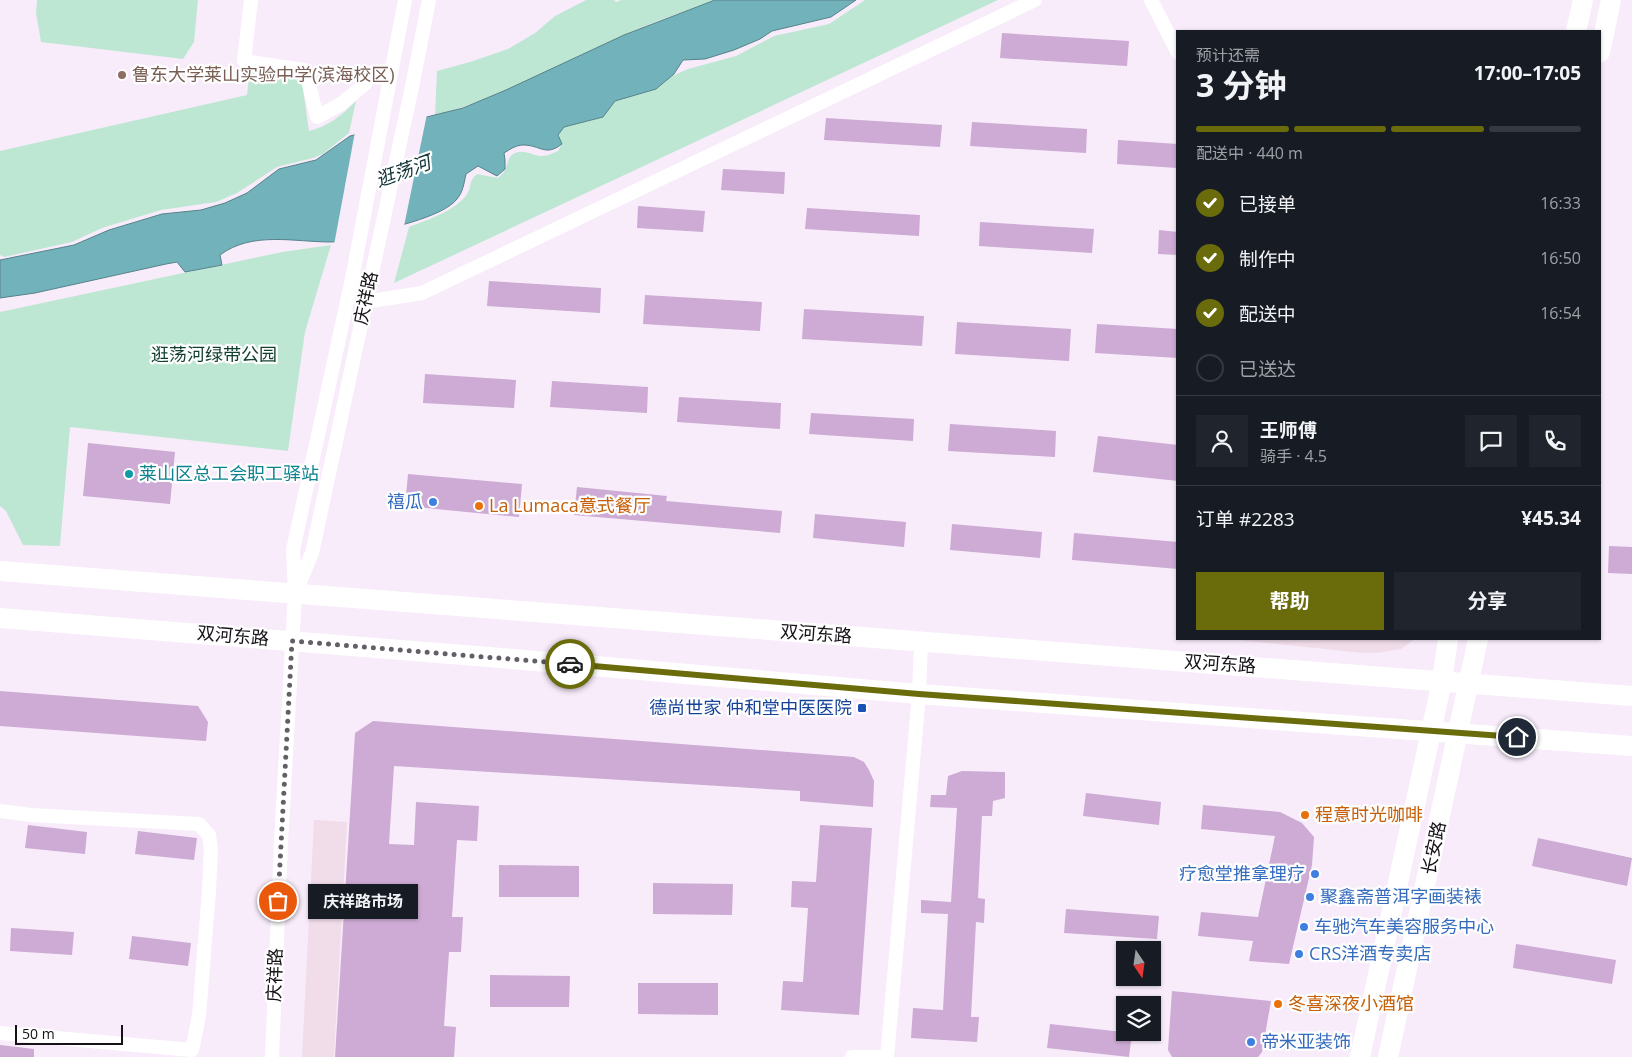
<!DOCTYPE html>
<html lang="zh">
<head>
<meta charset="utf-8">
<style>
	:root { --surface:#171b24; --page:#20242c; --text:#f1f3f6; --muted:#9ea1a6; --line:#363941; --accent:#6a6b0b }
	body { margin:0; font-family:"Open Sans","Noto Sans SC",sans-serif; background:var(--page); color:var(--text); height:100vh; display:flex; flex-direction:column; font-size:19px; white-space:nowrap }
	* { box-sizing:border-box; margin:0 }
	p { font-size:16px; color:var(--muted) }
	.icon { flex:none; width:28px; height:28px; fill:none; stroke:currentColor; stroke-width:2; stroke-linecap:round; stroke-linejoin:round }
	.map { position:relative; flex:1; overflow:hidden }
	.details { position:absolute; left:1176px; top:30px; width:425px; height:610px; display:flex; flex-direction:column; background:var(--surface); border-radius:0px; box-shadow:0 1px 4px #0004 }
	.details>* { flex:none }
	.needle { width:32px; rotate:167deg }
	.tools { position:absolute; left:1116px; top:941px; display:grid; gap:10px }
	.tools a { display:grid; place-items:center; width:45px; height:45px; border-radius:0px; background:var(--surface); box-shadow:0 1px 4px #0004; font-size:25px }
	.scale { position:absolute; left:15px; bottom:12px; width:108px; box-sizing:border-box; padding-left:5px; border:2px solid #151116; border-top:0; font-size:14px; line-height:18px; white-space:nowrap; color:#151116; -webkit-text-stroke:4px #fefefe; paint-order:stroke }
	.pin { position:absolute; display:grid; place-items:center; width:42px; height:42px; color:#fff; margin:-21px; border:2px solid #fff; border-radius:50%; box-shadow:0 1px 5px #0007 }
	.courier { position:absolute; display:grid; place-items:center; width:50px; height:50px; margin:-25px; border:4px solid #6a6b0b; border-radius:50%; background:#fff; color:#222; box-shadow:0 1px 6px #0007 }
	.bubble { position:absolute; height:35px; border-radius:0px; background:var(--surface); box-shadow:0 1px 4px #0004; font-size:16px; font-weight:700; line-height:35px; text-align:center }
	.head em { font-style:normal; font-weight:700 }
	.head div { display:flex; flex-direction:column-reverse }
	.head { display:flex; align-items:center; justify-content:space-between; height:85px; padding:0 20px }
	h1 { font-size:32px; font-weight:700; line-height:38px }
	.bar { display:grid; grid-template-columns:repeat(4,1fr); gap:8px 5px; align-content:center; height:60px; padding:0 20px }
	.bar i { height:6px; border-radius:4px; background:var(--line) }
	.bar .on { background:var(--accent) }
	.bar p { grid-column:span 4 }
	.line { display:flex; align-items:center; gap:12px; padding:0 20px; border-top:1px solid var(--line) }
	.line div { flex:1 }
	.round { display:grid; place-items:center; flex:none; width:52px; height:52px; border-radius:0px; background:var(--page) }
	ol { padding:0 20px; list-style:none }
	li { display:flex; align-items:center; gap:15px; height:55px }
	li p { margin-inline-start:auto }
	li .icon { padding:5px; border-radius:50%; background:var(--accent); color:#fff; stroke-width:4 }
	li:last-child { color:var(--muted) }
	li i { width:28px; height:28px; border:2px solid var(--line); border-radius:50% }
	.primary-button { display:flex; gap:10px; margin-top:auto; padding:10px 20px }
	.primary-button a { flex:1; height:58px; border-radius:0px; background:var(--accent); color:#fff; font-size:20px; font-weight:700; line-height:58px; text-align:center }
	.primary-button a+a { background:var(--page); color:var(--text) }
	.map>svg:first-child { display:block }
	.commercial { fill:#f1dcea }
	.green { fill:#bee7d3 }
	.water { fill:#72b3bb; stroke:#56828a }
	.pier { fill:#f8ecfb }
	.building { fill:#cdabd4 }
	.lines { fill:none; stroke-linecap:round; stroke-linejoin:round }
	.street { stroke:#fff; stroke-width:14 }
	.secondary { stroke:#fff; stroke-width:20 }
	.done { stroke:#645e66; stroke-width:5; stroke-dasharray:0 9 }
	.route { stroke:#6a6b0b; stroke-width:6 }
	.education-dot { fill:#8d6e63; stroke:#fefefe; stroke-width:2 }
	.culture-dot { fill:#0f9aa8; stroke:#fefefe; stroke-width:2 }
	.shop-dot { fill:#3f7fe0; stroke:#fefefe; stroke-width:2 }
	.food-dot { fill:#e8710a; stroke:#fefefe; stroke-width:2 }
	.transit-dot { fill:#1a4fb4; stroke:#fefefe; stroke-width:2 }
	.labels { text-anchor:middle; stroke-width:4.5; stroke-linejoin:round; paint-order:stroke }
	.education-label { font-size:18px; fill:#785e54; stroke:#fefefe; text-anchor:start }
	.street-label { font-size:18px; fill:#151116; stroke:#fefefe }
	.park-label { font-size:18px; fill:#113f2e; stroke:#fefefe }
	.culture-label { font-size:18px; fill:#0d838f; stroke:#fefefe; text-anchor:start }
	.shop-label { font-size:18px; fill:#366cbe; stroke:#fefefe; text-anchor:start }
	.food-label { font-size:18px; fill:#c56008; stroke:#fefefe; text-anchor:start }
	.transit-label { font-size:18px; fill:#164399; stroke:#fefefe; text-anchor:end }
	.water-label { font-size:19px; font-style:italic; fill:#113236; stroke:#fefefe }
</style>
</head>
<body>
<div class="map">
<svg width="1632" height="1057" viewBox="0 0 1632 1057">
	<rect width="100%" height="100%" fill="#f8ecfb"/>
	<path class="commercial" d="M 1230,639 L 1415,639 L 1401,649 L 1378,653 L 1363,653 Z
		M 314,820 L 347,822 L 334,1057 L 302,1057 Z"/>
	<path class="green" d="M 37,0 L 198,0 L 194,42 L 183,59 L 41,42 L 36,13 Z
		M 586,0 L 614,0 L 616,2 L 621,0 L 715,0 C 684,12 652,22 622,36 C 561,64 501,99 435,115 L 437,71 L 470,62 L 508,49 L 535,33 L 555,16 Z
		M 865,0 L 998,0 L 394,283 L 409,227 C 425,221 457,210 467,194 C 472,186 468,182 477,174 L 498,178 C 509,170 506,159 512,155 C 522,147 532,156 543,156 C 547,156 553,153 558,151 L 562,144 L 558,135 L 564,127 L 603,117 L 615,101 L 656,89 L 672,76 L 688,69 L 736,56 L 774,36 L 829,24 Z
		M 250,68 C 265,70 293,67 302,82 L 309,131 C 329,126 342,115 356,101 L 349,133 L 323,154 L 313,158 L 277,167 L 237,193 L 216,202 L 161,210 L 102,228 L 72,242 L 4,257 L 0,255 L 0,151 L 247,95 Z
		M 331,245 L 305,332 L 288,451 L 70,427 L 60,546 L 23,545 L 6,511 L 0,506 L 0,312 L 282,252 Z"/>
	<path class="water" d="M 715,0 L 856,0 L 831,17 L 772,31 L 760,39 L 734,50 L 705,59 L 683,60 L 674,74 L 656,89 L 615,101 L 603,117 L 564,127 L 558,135 L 562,144 C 545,157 541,145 523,145 C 516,145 509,150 504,153 L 505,160 L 505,169 L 497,176 L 478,166 L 466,174 C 464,183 463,192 457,199 C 442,218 385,229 361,235 C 352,237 341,242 331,242 C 294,242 252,231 220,255 L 222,265 L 185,272 L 177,262 L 166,264 L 35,293 L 0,298 L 0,260 L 74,245 L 109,230 L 162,214 L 201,210 L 225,203 L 247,193 L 279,169 L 316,160 L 350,136 L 463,108 L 506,90 L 624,35 Z"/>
	<path class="pier" d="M 427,114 L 404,226 L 334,245 L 355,132 Z"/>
	<path class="building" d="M 1002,33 L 1129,41 L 1127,66 L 1000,58 Z
		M 826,118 L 942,125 L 940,147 L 824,140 Z
		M 972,122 L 1087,129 L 1086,153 L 970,146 Z
		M 1118,140 L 1178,144 L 1177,168 L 1117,164 Z
		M 723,169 L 785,172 L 784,194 L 721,190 Z
		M 638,206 L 705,211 L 703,232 L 637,228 Z
		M 807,208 L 920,215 L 919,236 L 805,229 Z
		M 980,222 L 1094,229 L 1092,253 L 979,246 Z
		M 1159,230 L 1178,232 L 1178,255 L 1158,254 Z
		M 489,281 L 601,288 L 600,313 L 487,306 Z
		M 645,295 L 762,302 L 760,331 L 643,324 Z
		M 804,309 L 924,316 L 922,346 L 802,339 Z
		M 957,322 L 1071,329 L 1069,361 L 955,354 Z
		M 1097,324 L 1178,329 L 1178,358 L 1095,353 Z
		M 425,374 L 516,380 L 514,408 L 423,403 Z
		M 552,381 L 648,387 L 647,413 L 550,407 Z
		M 679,397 L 781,403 L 780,429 L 677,422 Z
		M 811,413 L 914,419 L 913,441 L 809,434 Z
		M 950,424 L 1056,431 L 1055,457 L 948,451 Z
		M 1098,436 L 1178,445 L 1178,481 L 1093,472 Z
		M 88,443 L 175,452 L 170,504 L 83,496 Z
		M 408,474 L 522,484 L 519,517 L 405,506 Z
		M 577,487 L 667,496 L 666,501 L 782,511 L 780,533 L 574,515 Z
		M 815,514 L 906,522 L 904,547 L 813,538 Z
		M 952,524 L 1042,532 L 1040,558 L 950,550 Z
		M 1074,533 L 1178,542 L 1178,569 L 1072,560 Z
		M 1609,546 L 1632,547 L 1632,574 L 1608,573 Z
		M 0,691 L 198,706 L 208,722 L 206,741 L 0,726 Z
		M 373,721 L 854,757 L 864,762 L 869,770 L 874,781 L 873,807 L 800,801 L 800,791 L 394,766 L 389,844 L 414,845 L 416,802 L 479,806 L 477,841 L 457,840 L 452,917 L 463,917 L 461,952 L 449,952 L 444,1026 L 456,1027 L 454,1057 L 335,1057 L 355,733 Z
		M 962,771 L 1005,772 L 1005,798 L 993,801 L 992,816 L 982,816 L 978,898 L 985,899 L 984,923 L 976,922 L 971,1017 L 979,1017 L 977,1042 L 911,1038 L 913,1008 L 943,1010 L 948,914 L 921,913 L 921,900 L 951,902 L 957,808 L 930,807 L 931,795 L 946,795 L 948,776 Z
		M 1086,793 L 1161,802 L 1159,825 L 1083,816 Z
		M 1203,805 L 1280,812 L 1302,823 L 1314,837 L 1312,865 L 1289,964 L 1249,961 L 1253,941 L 1198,936 L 1201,912 L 1258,917 L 1275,836 L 1201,829 Z
		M 28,825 L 87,832 L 85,854 L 25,848 Z
		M 820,825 L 872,828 L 859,1015 L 781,1010 L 783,981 L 803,982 L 808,908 L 791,907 L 792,881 L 816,882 Z
		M 138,831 L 197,838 L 194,860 L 135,854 Z
		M 1538,838 L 1632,858 L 1627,886 L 1532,866 Z
		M 499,865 L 579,866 L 579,897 L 499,897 Z
		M 653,883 L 733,884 L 732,915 L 653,914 Z
		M 1066,909 L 1159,916 L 1157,939 L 1064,933 Z
		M 11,928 L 74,932 L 72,955 L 10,951 Z
		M 132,936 L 191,943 L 188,966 L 129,959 Z
		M 1516,944 L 1616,960 L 1612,984 L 1513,968 Z
		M 490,975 L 570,976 L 569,1007 L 490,1007 Z
		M 638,983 L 718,983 L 718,1015 L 638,1014 Z
		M 1172,991 L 1271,1001 L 1262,1052 L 1258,1057 L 1172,1057 L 1168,1050 Z
		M 1050,1024 L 1132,1033 L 1129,1057 L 1047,1048 Z
		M 0,1045 L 34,1049 L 34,1057 L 0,1057 Z"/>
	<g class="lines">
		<path class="street" d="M 251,0 L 244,61 L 304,70 L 309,84 L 317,117 L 341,104 L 366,83
			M 1151,0 L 1178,53
			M 365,302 L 422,293 L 1035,0
			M 297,589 L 312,553 L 413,82 L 429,0
			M 0,811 L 31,815 L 199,824 L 209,835 L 211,849 L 209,891 L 199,1016 L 192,1050 L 0,1033
			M 272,1057 L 281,842 L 295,594 L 293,550 L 352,279 L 405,0
			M 852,1057 L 887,1057 L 919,694 L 921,642"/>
		<path class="secondary" d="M 1576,31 L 1583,0
			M 1600,52 L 1611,0
			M 0,571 L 1632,696
			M 0,618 L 501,658 L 919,694 L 1632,746
			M 1360,1057 L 1442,681 L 1448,639
			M 1388,1057 L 1478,639"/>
	</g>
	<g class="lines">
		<path class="done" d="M 278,901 L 292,641 L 570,664"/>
		<path class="route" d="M 570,664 L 919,694 L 1517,737"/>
	</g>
	<circle class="education-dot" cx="122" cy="75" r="5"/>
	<circle class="culture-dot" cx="129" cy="474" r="5"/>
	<g class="shop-dot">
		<circle cx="433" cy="502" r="5"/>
		<circle cx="1315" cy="874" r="5"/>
		<circle cx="1310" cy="897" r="5"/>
		<circle cx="1304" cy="927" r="5"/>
		<circle cx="1299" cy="954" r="5"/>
		<circle cx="1251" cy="1042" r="5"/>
	</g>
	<g class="food-dot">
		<circle cx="479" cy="506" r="5"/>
		<circle cx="1305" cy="815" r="5"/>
		<circle cx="1278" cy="1004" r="5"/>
	</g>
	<rect class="transit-dot" x="857" y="703" width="10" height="10" rx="2.5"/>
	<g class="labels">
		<g class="education-label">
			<text x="132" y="81">鲁东大学莱山实验中学(滨海校区)</text>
		</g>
		<g class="street-label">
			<text transform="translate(366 298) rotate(-78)" y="6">庆祥路</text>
			<text transform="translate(816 634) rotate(4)" y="6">双河东路</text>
			<text transform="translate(233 636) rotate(5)" y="6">双河东路</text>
			<text transform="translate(1220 664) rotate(4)" y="6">双河东路</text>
			<text transform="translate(1434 848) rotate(-78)" y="6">长安路</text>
			<text transform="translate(275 975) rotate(-88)" y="6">庆祥路</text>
		</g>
		<g class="park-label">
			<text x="214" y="361">逛荡河绿带公园</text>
		</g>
		<g class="culture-label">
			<text x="139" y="480">莱山区总工会职工驿站</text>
		</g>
		<g class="shop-label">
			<text x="423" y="508" text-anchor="end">禧瓜</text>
			<text x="1305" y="880" text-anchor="end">疗愈堂推拿理疗</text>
			<text x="1320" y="903">聚鑫斋普洱字画装裱</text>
			<text x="1314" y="933">车驰汽车美容服务中心</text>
			<text x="1309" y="960">CRS洋酒专卖店</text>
			<text x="1261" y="1048">帝米亚装饰</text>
		</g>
		<g class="food-label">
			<text x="489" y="512">La Lumaca意式餐厅</text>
			<text x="1315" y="821">程意时光咖啡</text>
			<text x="1288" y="1010">冬喜深夜小酒馆</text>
		</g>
		<g class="transit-label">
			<text x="852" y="714">德尚世家 仲和堂中医医院</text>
		</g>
		<g class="water-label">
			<text transform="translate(403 171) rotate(-20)" y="7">逛荡河</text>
		</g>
	</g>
</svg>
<div class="tools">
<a><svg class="needle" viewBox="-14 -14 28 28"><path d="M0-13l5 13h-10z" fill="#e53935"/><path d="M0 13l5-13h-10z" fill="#9ea1a6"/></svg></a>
<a><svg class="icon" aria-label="layers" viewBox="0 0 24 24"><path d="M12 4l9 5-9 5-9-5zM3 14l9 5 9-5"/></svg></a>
</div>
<div class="scale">50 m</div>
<div class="pin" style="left:278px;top:901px;background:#ea580c"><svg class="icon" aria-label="bag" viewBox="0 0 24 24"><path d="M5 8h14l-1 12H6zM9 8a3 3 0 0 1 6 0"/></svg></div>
<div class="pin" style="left:1517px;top:737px;background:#1f2937"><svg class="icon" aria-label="home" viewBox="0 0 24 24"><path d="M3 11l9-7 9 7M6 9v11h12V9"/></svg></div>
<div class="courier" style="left:570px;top:664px"><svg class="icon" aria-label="car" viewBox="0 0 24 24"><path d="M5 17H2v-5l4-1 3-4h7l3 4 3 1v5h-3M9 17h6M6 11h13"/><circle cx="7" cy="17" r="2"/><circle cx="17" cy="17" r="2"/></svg></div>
<div class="bubble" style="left:308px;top:884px;width:110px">庆祥路市场</div>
<section class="details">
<div class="head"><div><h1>3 分钟</h1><p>预计还需</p></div><em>17:00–17:05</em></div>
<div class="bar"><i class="on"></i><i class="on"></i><i class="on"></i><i></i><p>配送中 · 440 m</p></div>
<ol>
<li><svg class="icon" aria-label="check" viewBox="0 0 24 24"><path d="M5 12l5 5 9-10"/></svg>已接单<p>16:33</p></li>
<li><svg class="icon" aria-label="check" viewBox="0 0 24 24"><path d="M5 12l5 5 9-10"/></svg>制作中<p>16:50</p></li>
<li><svg class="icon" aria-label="check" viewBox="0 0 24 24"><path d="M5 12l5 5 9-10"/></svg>配送中<p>16:54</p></li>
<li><i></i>已送达</li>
</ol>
<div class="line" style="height:90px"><a class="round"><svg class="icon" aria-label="person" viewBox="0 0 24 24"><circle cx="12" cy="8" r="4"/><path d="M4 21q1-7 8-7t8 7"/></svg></a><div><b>王师傅</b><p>骑手 · 4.5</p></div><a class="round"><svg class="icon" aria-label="chat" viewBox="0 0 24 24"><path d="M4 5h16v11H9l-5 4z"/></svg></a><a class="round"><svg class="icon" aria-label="phone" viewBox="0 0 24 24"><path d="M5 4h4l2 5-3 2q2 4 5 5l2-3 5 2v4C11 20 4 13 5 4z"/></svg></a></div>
<div class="line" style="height:65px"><div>订单 #2283</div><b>¥45.34</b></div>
<div class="primary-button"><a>帮助</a><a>分享</a></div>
</section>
</div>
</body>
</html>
